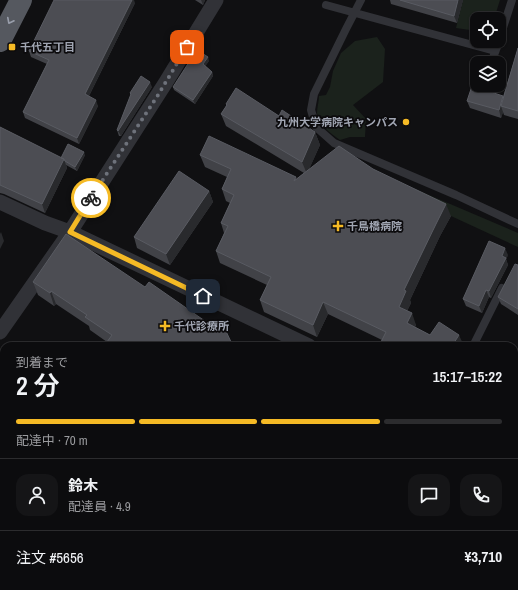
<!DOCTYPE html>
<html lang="ja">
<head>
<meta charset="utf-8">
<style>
	:root { --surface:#0c0c0e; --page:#151517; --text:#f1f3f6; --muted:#9a9b9e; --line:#2c2c2e; --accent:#f5ba25 }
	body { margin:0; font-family:"Archivo Narrow","Noto Sans JP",sans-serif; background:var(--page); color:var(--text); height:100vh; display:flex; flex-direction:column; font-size:15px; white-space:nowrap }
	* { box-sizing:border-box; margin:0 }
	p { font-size:13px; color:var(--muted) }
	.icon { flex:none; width:22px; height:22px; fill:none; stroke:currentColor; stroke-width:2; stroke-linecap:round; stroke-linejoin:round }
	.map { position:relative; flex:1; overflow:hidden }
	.sheet { position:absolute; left:0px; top:342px; width:518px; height:248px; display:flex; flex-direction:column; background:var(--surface); border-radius:12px 12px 0 0; box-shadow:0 1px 3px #0004,0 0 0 1px var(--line) }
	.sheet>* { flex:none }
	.buttons { position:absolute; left:470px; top:12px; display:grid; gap:8px }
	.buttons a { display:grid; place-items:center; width:36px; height:36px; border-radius:8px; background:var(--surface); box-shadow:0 1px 3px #0004,0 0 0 1px var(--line); font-size:20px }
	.pin { position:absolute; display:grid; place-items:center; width:34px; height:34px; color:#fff; margin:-17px; border-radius:8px; box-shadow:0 2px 6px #0006 }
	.courier { position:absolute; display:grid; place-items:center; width:40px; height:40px; margin:-20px; border:3px solid #f5ba25; border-radius:50%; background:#fff; color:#222; box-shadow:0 1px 5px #0007 }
	.head em { font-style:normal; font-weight:600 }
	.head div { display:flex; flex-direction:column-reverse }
	.head { display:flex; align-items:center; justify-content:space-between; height:68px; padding:0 16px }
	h1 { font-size:26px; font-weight:600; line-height:30px }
	.bar { display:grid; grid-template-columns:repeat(4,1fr); gap:6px 4px; align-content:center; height:48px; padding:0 16px }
	.bar i { height:5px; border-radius:3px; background:var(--line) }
	.bar .on { background:var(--accent) }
	.bar p { grid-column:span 4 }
	.line { display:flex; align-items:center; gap:10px; padding:0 16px; border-top:1px solid var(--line) }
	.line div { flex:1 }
	.round { display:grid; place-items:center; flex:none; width:42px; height:42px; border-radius:12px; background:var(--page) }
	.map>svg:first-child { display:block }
	.green { fill:#1b221c }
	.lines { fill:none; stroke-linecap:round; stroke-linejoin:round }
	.service { stroke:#313237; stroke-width:8 }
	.minor { stroke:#313237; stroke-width:15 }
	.trunk { stroke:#55585f; stroke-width:22 }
	.wall { fill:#414247 }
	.shaded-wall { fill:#292a2d }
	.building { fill:#4c4d53; stroke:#595b62 }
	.oneway { stroke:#999eab }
	.done { stroke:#6e727b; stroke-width:4; stroke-dasharray:0 7.2 }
	.route { stroke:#f5ba25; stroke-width:5 }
	.poi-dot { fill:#f5ba25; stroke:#0c0b0d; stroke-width:1.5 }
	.labels { text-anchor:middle; stroke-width:3.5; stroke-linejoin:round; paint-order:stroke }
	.poi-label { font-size:11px; font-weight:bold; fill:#a1a6b3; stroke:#0c0b0d; text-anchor:start }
</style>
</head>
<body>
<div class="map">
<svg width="518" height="590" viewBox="0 0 518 590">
	<rect width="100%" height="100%" fill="#101012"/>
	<path class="green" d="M 463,0 L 500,0 L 494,19 L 477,19 L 477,31 L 456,28 Z
		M 377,37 L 385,49 L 383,82 L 353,105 L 366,119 L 365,137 L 350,137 L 340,140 C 330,133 319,125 317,113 C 317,108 319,101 319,96 L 326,95 L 330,87 L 333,71 L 341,53 L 355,41 Z
		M 415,189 L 518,233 L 518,247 L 412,198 Z"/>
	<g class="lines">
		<path class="service" d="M 361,0 L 346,29 L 314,94 L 311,110 L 316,127 L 334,143 L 456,195 L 518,224
			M 326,5 L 495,51
			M 499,40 L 512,0
			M 491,63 L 497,47
			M 482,92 L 484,85
			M 473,346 L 502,288"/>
		<path class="minor" d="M 0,202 L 45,223 L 70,232 L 309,346
			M 0,332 L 70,232 L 166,82 L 216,0
			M 514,405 L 518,400
			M 514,447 L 518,449
			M 514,510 L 518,505
			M 0,537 L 4,532
			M 161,590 L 163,586
			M 439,590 L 442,586"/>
		<path class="trunk" d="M 0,41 L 21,0"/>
	</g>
	<path class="wall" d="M 195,0 L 205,0 L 203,5 Z
		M 390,0 L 463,0 L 457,23 L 391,4 Z
		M 135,3 L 89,96 L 98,106 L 79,144 L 25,118 L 23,112 L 47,64 L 31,57 L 29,51 Z
		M 518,48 L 518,119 L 504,115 L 503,112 L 501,118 L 470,108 L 467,101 L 477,90 L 503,97 Z
		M 209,61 L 205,66 L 212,72 L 213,76 L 195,104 L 174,90 L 173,87 Z
		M 152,87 L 121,136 L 119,136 L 117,130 L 131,96 L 130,93 Z
		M 226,104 L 279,116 L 315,132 L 320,145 L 309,169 L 373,169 L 451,216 L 440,236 L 410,300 L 411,303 L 407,311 L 416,325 L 415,327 L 430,335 L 464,346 L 381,346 L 380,344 L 382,340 L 328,314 L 317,337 L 264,312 L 260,300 L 267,285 L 220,263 L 216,251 L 224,233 L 221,223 L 230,203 L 226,201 L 222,189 L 227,177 L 205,167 L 200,155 L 296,179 L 304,173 L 226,126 L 221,114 L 226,106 Z
		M 0,127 L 61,158 L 85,155 L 77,171 L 66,165 L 67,168 L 45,213 L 4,194 L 0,193 Z
		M 209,191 L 213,202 L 170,265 L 137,248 L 134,237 Z
		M 508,255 L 506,259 L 508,265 L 491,298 L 489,297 L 482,313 L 466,306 L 463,299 Z
		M 518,265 L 518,315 L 501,304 L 498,297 Z
		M 33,282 L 233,346 L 107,342 L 90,330 L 89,326 L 56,304 L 54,306 L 38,295 Z
		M 172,586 L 301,586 L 300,590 L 179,590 Z
		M 323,586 L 423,586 L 423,587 L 421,590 L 319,590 Z"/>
	<path class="shaded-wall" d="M 132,0 L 134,0 L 135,3 L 87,100 L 85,94 Z
		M 201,0 L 205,0 L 203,5 Z
		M 458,0 L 463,0 L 457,23 L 454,16 Z
		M 208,57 L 209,61 L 204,68 L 203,64 Z
		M 212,72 L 213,76 L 195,104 L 193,100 Z
		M 150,82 L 152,87 L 121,136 L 118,131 Z
		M 503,96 L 505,103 L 501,106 L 503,112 L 501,118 L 499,110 Z
		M 96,100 L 98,106 L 79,144 L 77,138 Z
		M 315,132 L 320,145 L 307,174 L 302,162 Z
		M 84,152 L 85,155 L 77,171 L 75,167 Z
		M 64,159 L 67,168 L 45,213 L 42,204 Z
		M 209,191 L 213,202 L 170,265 L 166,254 Z
		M 446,204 L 451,216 L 440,236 L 410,300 L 411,303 L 403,319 L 399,307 L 404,290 L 436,224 Z
		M 1,232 L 4,241 L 0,249 L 0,234 Z
		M 505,248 L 508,255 L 506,259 L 508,265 L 491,298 L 489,291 Z
		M 486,290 L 489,297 L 482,313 L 479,306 Z
		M 51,291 L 56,304 L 54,306 L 50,293 Z
		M 323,302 L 328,314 L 317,337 L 313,325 Z
		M 412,313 L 416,325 L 411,336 L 407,323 Z
		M 459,335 L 464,346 L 452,346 Z
		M 518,369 L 518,387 L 514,392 L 514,375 Z
		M 4,500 L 4,512 L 0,516 L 0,505 Z
		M 518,573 L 518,579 L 516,583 L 514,579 Z
		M 131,586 L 136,586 L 132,590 Z
		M 294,586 L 301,586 L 300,590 L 292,590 Z
		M 364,586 L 368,586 L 370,590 L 360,590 Z
		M 409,586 L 423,586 L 423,587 L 421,590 L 405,590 Z"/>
	<path class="building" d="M 54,0 L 132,0 L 85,94 L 96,100 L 77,138 L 23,112 L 49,60 L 29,51 Z
		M 400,0 L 458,0 L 454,16 Z
		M 194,48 L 208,57 L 203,64 L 212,72 L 193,100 L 173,87 L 191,59 Z
		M 518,48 L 518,111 L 501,106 Z
		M 141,76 L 150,82 L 118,131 L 117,130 L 131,94 L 130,93 Z
		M 472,86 L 475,87 L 477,90 L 482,89 L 503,96 L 499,110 L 467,101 Z
		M 236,88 L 279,116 L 282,110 L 315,132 L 302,162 L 221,114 L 227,105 L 226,104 Z
		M 0,127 L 64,159 L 42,204 L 0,185 Z
		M 209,136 L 296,177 L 294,181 L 339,146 L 373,169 L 446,204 L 436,224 L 404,290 L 406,291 L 399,307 L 412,313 L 407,323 L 430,335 L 439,322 L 459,335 L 452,346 L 384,346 L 380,344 L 386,332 L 323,302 L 313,325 L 260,300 L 271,277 L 216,251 L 228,226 L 221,223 L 234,195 L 222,189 L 231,169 L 200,155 Z
		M 68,144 L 84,152 L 75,167 L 65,161 L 64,159 L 61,158 Z
		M 179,171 L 209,191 L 166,254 L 134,237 Z
		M 66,234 L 145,287 L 149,282 L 215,328 L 223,325 L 233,346 L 104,346 L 112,335 L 85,317 L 87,315 L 51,291 L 50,293 L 33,282 Z
		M 489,241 L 505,248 L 502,256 L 506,258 L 489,291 L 486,290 L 479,306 L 463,299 Z
		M 515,264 L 518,265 L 518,309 L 498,297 Z
		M 514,363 L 518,365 L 518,369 L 514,375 Z
		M 4,462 L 4,500 L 0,505 L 0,467 Z
		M 518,519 L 518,573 L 514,579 L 514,525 Z
		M 186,586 L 294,586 L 292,590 L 194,590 Z
		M 323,586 L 364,586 L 360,590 L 319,590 Z
		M 371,586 L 409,586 L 405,590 L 375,590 Z"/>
	<defs><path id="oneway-chevron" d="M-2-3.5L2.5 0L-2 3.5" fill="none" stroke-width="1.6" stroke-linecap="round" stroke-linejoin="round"/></defs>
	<use class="oneway" href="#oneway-chevron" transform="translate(10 21) rotate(117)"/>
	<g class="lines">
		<path class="done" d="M 91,198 L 158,95 L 187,47"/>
		<path class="route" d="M 91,198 L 70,232 L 203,296"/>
	</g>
	<g class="poi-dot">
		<rect x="8" y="43" width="8" height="8" rx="2"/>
		<circle cx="406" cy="122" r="4"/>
		<path d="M336 220h4v4h4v4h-4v4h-4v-4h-4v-4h4z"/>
		<path d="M163 320h4v4h4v4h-4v4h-4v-4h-4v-4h4z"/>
	</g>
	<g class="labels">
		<g class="poi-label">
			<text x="20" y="51">千代五丁目</text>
			<text x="398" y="126" text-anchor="end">九州大学病院キャンパス</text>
			<text x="347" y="230">千鳥橋病院</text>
			<text x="174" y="330">千代診療所</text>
		</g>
	</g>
</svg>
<div class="buttons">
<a><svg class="icon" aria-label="locate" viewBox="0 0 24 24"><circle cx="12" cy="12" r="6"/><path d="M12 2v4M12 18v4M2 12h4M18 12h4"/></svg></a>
<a><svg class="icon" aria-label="layers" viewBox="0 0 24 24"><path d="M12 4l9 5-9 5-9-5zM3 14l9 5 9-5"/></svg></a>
</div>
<div class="pin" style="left:187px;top:47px;background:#ea580c"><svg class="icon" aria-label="bag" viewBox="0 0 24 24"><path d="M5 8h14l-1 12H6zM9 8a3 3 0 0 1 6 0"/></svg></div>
<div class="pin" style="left:203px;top:296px;background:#1f2937"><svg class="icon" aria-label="home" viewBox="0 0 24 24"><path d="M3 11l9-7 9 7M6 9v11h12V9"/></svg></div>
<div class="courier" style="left:91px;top:198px"><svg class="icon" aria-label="bike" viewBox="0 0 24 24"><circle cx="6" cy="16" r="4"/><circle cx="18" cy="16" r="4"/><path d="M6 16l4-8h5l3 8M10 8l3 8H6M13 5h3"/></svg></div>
<section class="sheet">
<div class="head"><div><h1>2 分</h1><p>到着まで</p></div><em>15:17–15:22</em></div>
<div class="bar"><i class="on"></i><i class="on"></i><i class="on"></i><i></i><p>配達中 · 70 m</p></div>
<div class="line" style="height:72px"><a class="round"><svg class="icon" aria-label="person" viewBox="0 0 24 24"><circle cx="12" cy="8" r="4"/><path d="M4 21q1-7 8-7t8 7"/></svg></a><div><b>鈴木</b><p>配達員 · 4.9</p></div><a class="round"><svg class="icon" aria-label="chat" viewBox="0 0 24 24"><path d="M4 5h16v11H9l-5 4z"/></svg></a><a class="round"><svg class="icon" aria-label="phone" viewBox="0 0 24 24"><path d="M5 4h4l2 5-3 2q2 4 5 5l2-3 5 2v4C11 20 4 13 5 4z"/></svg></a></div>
<div class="line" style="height:52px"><div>注文 #5656</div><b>¥3,710</b></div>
</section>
</div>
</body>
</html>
